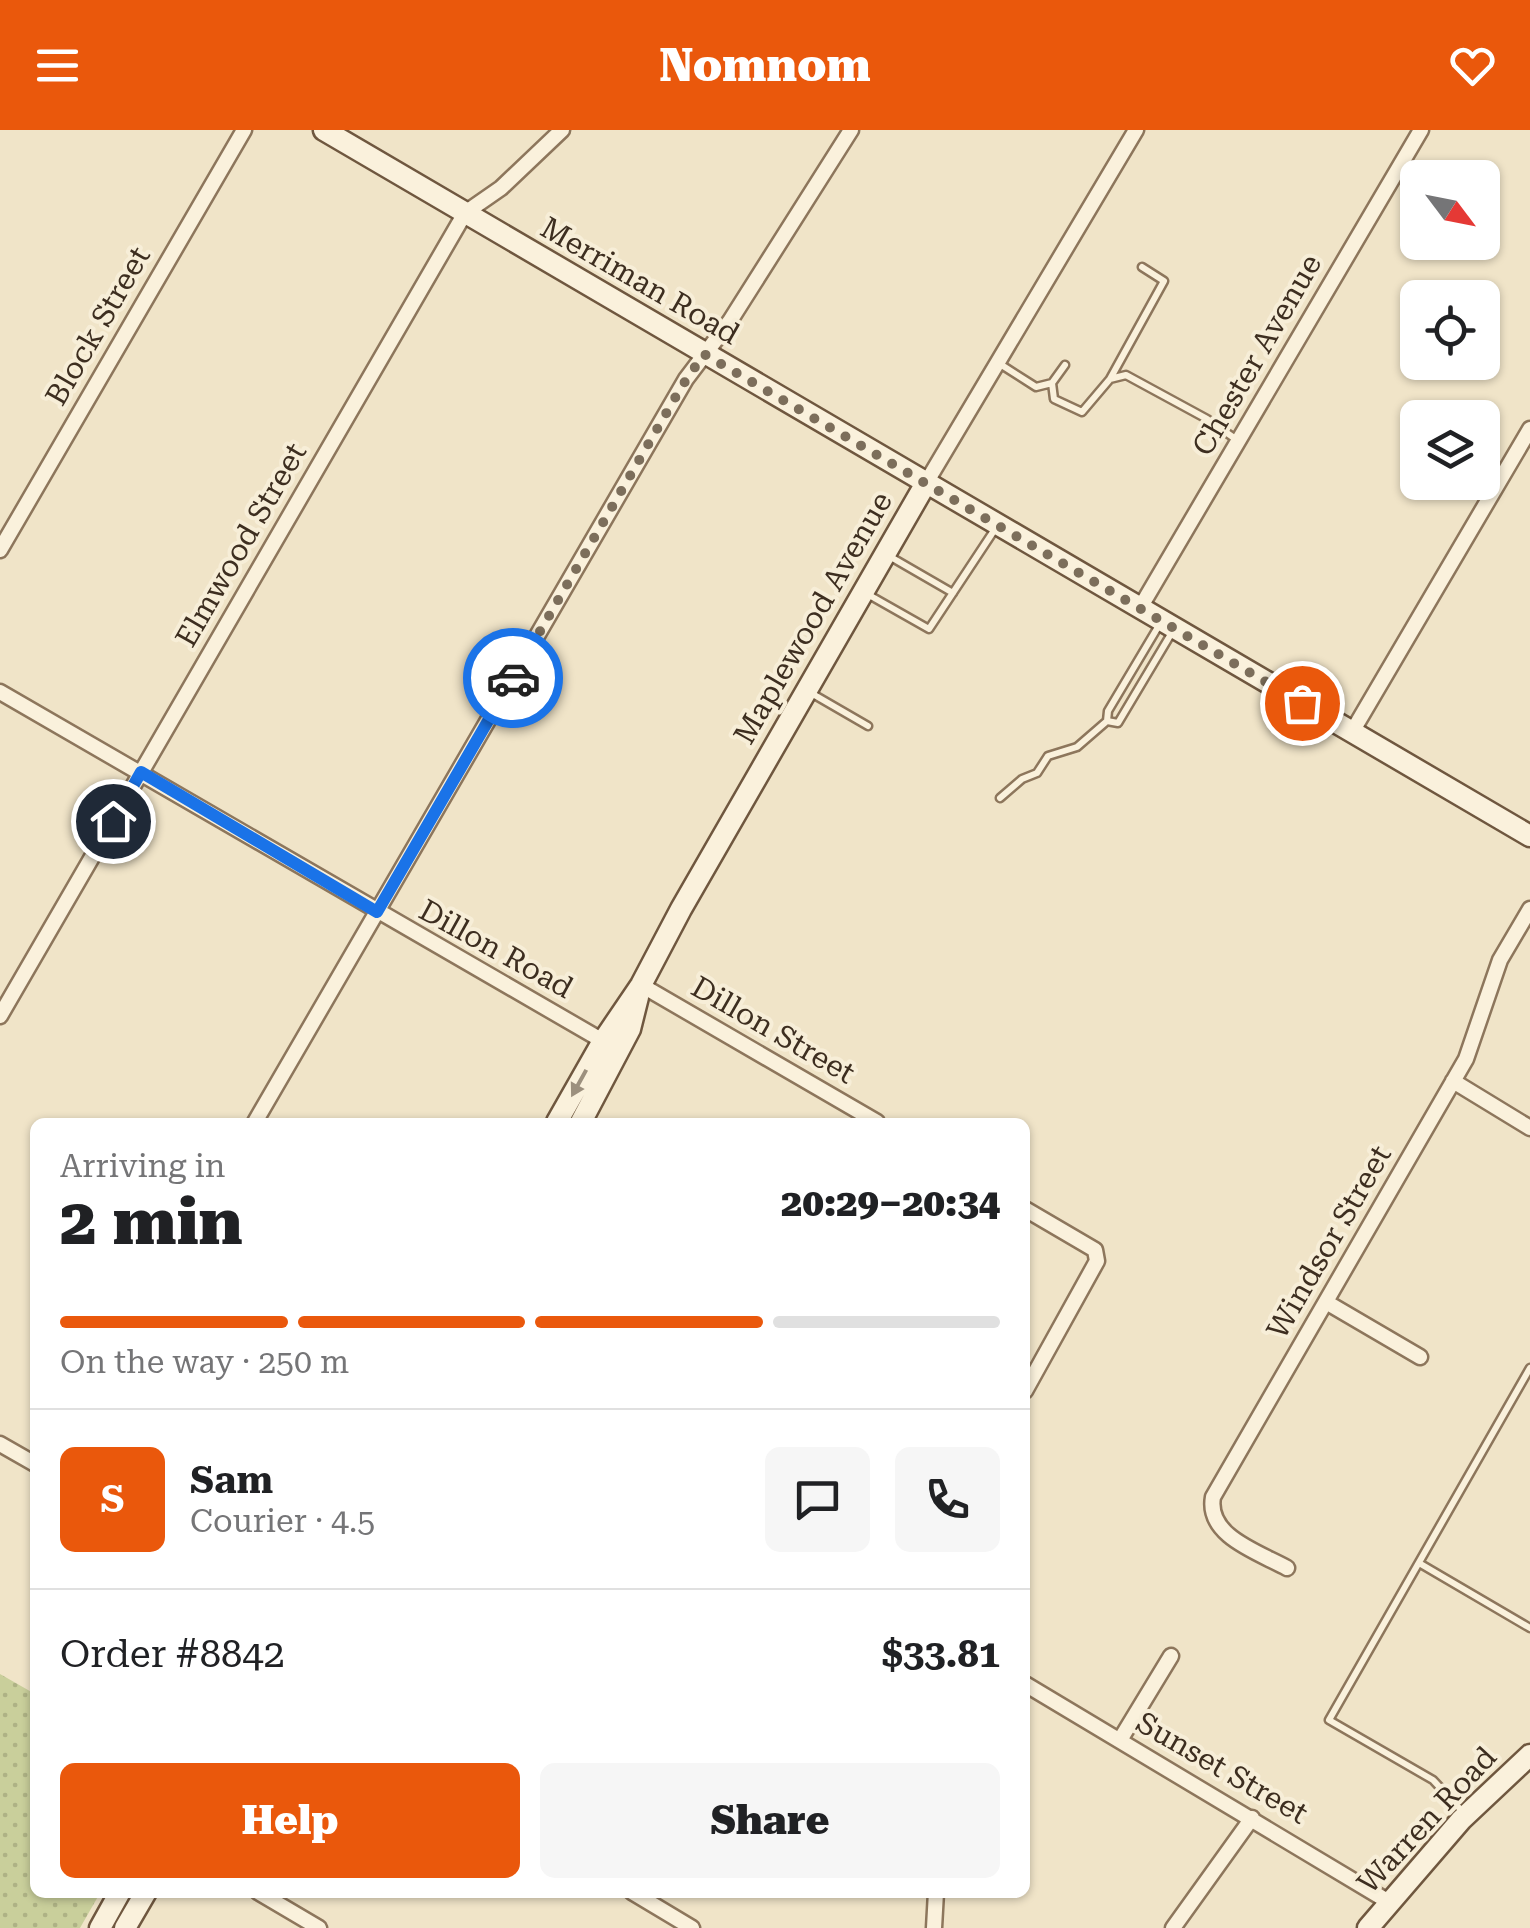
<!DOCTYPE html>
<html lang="en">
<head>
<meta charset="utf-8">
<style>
	:root { --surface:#fff; --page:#f6f6f6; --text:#202124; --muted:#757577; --line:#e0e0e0; --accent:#ea580c }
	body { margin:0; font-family:"Roboto Serif",serif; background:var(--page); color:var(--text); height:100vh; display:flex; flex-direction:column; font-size:38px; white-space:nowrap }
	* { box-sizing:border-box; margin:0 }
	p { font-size:32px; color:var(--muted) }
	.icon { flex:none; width:55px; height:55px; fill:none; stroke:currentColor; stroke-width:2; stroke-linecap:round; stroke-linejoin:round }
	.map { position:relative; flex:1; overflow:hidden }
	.side { position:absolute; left:30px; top:988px; width:1000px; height:780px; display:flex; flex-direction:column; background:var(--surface); border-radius:15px; box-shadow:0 2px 8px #0004 }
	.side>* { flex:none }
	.needle { width:65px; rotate:122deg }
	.buttons { position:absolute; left:1400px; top:30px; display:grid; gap:20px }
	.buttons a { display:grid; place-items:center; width:100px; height:100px; border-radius:15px; background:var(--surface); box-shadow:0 2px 8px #0004; font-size:50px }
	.pin { position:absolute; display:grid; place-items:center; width:85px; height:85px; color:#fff; margin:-42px; border:5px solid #fff; border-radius:50%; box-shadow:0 2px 10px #0007 }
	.courier { position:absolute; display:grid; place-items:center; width:100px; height:100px; margin:-50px; border:8px solid #1a73e8; border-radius:50%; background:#fff; color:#222; box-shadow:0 2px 12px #0007 }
	.summary em { font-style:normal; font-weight:800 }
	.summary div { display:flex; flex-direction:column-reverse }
	.summary { display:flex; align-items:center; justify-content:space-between; height:170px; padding:0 30px }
	h1 { font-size:65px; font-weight:800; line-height:75px }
	.bar { display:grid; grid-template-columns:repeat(4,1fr); gap:15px 10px; align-content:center; height:120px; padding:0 30px }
	.bar i { height:12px; border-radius:8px; background:var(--line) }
	.bar .on { background:var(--accent) }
	.bar p { grid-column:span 4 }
	.line { display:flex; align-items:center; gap:25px; padding:0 30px; border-top:2px solid var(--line) }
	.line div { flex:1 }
	.round { display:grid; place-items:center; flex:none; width:105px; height:105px; border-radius:15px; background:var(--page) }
	.cta { display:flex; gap:20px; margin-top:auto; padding:20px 30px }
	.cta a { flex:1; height:115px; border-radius:15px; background:var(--accent); color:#fff; font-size:40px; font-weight:800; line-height:115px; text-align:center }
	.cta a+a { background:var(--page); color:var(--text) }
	header { display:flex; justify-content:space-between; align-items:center; height:130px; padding:0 30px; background:var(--accent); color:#fff; font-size:45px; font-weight:800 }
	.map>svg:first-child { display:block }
	.park { fill:url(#park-dots) }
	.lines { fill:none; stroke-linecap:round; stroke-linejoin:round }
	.lane-casing { stroke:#8d765c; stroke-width:11 }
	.street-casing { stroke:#8d765c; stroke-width:19 }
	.secondary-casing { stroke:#6f573f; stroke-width:25 }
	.lane { stroke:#faf1dc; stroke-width:6 }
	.street { stroke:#faf1dc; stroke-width:14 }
	.secondary { stroke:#faf1dc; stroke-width:20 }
	.oneway { fill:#9c907e }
	.done { stroke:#7c6e5b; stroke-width:10; stroke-dasharray:0 18 }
	.route { stroke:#1a73e8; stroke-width:12 }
	.labels { text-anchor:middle; stroke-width:8; stroke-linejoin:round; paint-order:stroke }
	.street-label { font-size:30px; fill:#3d2e20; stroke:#f7eed8 }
</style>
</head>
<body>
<header><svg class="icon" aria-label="menu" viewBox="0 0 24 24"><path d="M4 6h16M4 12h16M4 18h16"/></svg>Nomnom<svg class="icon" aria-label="heart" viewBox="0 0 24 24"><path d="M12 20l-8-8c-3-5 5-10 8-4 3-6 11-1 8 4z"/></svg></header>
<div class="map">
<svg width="1530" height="1798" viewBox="0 0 1530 1798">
	<defs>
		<pattern id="park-dots" width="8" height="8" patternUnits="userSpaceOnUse" patternTransform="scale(2.5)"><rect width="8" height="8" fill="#c9cf9b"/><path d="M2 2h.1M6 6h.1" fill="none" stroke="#aeb285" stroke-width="1.8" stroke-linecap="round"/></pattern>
	</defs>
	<rect width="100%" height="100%" fill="#f0e4c8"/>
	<path class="park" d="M 0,1544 L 35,1564 L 35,1762 L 100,1763 L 80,1798 L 0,1798 Z"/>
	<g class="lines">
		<defs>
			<path id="lane" d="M 1000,234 L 1036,257 L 1052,253
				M 1065,235 L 1052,253 L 1054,269 L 1082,282 L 1110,249 L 1126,245 L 1207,289 L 1237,310
				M 1110,249 L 1164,151 L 1142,137
				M 889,426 L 953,463
				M 869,465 L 929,499 L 997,396
				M 811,563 L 868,596
				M 1107,591 L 1108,581 L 1161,492
				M 1000,668 L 1022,649 L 1037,643 L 1048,626 L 1077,617 L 1107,591 L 1118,593 L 1174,499
				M 1419,1433 L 1530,1498
				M 1462,1681 L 1433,1650 L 1329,1590 L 1530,1238"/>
			<path id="street" d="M 926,353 L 1136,0
				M 0,420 L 244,0
				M 1140,478 L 1421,0
				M 0,562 L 603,911
				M 1352,602 L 1530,299
				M 641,855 L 877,992
				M 0,886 L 465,83 L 501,58 L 562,0
				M 1453,951 L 1530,998
				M 255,992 L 686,249 L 730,191 L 851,0
				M 1025,1079 L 1095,1120 L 1097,1131 L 1025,1261
				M 1326,1172 L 1420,1227
				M 0,1314 L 35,1334
				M 1287,1438 C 1258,1422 1206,1406 1213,1367 L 1466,929 L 1500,830 L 1530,779
				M 1025,1554 L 1389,1772
				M 1120,1610 L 1171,1526
				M 258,1762 L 319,1798
				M 632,1762 L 692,1798
				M 934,1798 L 936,1762
				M 1173,1798 L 1252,1688"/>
			<path id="secondary" d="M 324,0 L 1530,706
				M 557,992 L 603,911 L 641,855 L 681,779 L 926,353
				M 581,992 L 630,899 L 638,867
				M 100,1798 L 120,1762
				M 125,1798 L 146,1762
				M 1368,1798 L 1461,1690 L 1530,1625"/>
		</defs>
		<use href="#lane" class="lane-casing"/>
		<use href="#street" class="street-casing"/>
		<use href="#secondary" class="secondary-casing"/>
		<use href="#lane" class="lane"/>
		<use href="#street" class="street"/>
		<use href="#secondary" class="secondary"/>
	</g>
	<defs><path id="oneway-solid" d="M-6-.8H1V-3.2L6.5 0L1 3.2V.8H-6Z" transform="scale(2.5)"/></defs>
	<use class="oneway" href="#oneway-solid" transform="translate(579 953) rotate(119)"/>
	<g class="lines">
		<path class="done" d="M 513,548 L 682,256 L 704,224 L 1302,573"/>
		<path class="route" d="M 113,691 L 141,642 L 377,782 L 513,548"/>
	</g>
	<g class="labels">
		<g class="street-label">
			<text transform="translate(640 151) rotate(30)" y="10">Merriman Road</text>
			<text transform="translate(98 196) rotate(-60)" y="10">Block Street</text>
			<text transform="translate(1257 225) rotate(-60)" y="10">Chester Avenue</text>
			<text transform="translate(241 415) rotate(-60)" y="10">Elmwood Street</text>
			<text transform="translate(813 488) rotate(-60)" y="10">Maplewood Avenue</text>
			<text transform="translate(496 819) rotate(29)" y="10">Dillon Road</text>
			<text transform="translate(773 900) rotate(30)" y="10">Dillon Street</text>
			<text transform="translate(1329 1112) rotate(-60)" y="10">Windsor Street</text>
			<text transform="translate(1222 1638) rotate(30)" y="10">Sunset Street</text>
			<text transform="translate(1427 1690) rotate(-47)" y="10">Warren Road</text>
		</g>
	</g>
</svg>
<div class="buttons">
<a><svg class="needle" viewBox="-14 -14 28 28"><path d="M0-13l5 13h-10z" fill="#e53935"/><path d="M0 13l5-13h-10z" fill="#757577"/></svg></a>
<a><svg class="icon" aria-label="locate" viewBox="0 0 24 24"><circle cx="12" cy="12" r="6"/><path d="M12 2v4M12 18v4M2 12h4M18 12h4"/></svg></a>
<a><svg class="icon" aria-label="layers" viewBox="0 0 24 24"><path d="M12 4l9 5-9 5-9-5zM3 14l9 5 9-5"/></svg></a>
</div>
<div class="pin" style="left:1302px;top:573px;background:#ea580c"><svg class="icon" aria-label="bag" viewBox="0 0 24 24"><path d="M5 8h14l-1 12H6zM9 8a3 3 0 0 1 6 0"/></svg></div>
<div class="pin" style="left:113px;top:691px;background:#1f2937"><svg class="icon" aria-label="home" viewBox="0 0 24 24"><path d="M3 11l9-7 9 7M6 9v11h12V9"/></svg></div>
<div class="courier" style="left:513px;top:548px"><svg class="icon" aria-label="car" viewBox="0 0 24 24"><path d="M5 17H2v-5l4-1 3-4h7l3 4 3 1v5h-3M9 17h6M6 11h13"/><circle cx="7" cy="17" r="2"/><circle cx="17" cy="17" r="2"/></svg></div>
<section class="side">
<div class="summary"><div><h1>2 min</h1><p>Arriving in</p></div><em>20:29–20:34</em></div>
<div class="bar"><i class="on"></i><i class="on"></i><i class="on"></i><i></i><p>On the way · 250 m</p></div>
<div class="line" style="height:180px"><b class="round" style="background:var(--accent);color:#fff">S</b><div><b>Sam</b><p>Courier · 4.5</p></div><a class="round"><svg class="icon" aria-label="chat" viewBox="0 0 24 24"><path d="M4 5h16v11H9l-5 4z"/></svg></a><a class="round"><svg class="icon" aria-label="phone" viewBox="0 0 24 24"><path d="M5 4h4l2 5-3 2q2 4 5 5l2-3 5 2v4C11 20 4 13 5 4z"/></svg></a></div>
<div class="line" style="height:130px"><div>Order #8842</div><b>$33.81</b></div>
<div class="cta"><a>Help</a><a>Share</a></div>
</section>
</div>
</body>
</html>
